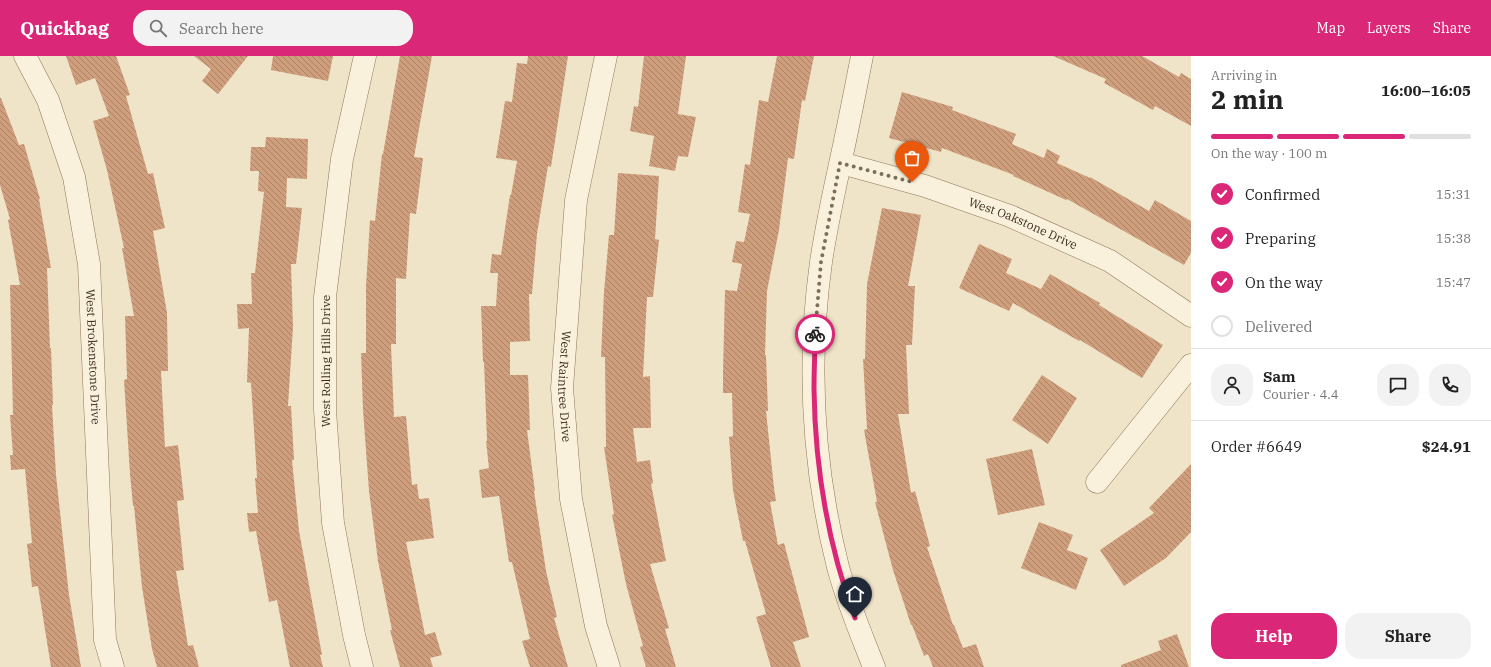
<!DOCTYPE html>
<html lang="en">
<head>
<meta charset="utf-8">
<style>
	:root { --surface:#fff; --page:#f2f2f2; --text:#222; --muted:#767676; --line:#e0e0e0; --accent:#db2777 }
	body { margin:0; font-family:"IBM Plex Serif",serif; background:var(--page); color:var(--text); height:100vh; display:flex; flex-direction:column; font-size:15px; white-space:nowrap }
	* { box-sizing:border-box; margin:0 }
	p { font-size:13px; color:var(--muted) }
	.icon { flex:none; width:22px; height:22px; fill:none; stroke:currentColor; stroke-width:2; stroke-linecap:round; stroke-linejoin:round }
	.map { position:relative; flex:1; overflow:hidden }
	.details { display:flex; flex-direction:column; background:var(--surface); width:300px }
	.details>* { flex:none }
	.pin { position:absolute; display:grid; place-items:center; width:34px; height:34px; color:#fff; margin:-41px -17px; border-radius:50% 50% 50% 0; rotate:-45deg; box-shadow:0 0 4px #0007 }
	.pin .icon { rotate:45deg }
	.courier { position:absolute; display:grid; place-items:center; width:40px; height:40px; margin:-20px; border:3px solid #db2777; border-radius:50%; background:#fff; color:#222; box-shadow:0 1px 5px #0007 }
	.summary em { font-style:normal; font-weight:700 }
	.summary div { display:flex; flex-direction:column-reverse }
	.summary { display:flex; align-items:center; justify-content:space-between; height:68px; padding:0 20px }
	h1 { font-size:26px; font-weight:700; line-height:30px }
	.bar { display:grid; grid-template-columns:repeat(4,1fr); gap:6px 4px; align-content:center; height:48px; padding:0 20px }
	.bar i { height:5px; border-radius:3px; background:var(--line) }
	.bar .active { background:var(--accent) }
	.bar p { grid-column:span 4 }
	.line { display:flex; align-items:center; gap:10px; padding:0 20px; border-top:1px solid var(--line) }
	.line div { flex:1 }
	.round { display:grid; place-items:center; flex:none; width:42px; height:42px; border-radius:16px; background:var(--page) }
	ol { padding:0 20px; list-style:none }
	li { display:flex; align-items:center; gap:12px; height:44px }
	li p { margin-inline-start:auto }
	li .icon { padding:4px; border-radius:50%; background:var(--accent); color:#fff; stroke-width:4 }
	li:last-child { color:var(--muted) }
	li i { width:22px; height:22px; border:2px solid var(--line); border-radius:50% }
	.action { display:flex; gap:8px; margin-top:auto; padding:8px 20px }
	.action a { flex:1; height:46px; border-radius:16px; background:var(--accent); color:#fff; font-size:16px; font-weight:700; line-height:46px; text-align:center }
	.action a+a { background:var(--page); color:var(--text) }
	header { display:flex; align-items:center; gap:24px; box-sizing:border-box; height:56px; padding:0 20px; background:var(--accent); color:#fff }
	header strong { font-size:19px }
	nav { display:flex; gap:22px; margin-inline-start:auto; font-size:14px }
	.search { width:280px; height:36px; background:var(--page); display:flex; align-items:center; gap:10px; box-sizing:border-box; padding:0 14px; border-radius:16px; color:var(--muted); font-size:15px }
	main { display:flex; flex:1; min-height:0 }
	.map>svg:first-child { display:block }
	.building { fill:url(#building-back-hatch) }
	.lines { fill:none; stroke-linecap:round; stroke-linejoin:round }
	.minor-casing { stroke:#8d765c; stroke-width:23 }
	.minor { stroke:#faf1dc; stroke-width:22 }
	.done { stroke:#7c6e5b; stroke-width:4; stroke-dasharray:0 7.2 }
	.route { stroke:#db2777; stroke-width:5 }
	.labels { text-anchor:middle; stroke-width:3; stroke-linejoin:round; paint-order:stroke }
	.street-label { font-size:12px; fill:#3d2e20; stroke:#f7eed8 }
</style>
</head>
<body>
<header>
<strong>Quickbag</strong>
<div class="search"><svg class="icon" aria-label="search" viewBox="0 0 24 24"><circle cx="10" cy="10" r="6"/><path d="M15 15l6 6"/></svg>Search here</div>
<nav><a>Map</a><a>Layers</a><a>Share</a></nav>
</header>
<main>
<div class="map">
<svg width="1191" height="611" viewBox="0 0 1191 611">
	<defs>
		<pattern id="building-back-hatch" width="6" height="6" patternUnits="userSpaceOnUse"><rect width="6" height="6" fill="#cf9f7d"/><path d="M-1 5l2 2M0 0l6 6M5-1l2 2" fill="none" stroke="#a98266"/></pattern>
	</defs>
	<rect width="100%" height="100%" fill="#f0e4c8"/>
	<path class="building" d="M 66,0 L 116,0 L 130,39 L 126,40 L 148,118 L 153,117 L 165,172 L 153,175 L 167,257 L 168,315 L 161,315 L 165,391 L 178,389 L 184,444 L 177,445 L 184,514 L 176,515 L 188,590 L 193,589 L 199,611 L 157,611 L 152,593 L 142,531 L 134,450 L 133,450 L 130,418 L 124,324 L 127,323 L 125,260 L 134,260 L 122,192 L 124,192 L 107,114 L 93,65 L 109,60 L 95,22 L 76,29 Z
		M 194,0 L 248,0 L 218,38 L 202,25 L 211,13 Z
		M 273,0 L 333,0 L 328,25 L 271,14 Z
		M 400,0 L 432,0 L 414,101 L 423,102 L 416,158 L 410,157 L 406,223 L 396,222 L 396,288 L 391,288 L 394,361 L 406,360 L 412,429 L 417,428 L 419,443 L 429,442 L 434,482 L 406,486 L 425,579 L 435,576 L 442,599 L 430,602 L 433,611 L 400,611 L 390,574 L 392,574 L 378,505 L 369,435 L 363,354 L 361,297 L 366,297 L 366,230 L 370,164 L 375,165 L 382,98 L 383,98 Z
		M 528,0 L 568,0 L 551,111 L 548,110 L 537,178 L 532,238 L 529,238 L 530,285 L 510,286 L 510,319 L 528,319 L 530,374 L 527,374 L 535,435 L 534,435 L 546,515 L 557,561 L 554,562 L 568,611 L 530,611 L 522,585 L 530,583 L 512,506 L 509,506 L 499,440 L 482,442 L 479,414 L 489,412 L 486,385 L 487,385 L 484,306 L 483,306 L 481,250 L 496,250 L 498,217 L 490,217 L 492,198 L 501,199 L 510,139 L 511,139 L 517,105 L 496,102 L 505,45 L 512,46 L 517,7 L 527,8 Z
		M 644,0 L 686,0 L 678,58 L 696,61 L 688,101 L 678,100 L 675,115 L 649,110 L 654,80 L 630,75 L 634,50 L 638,51 Z
		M 777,0 L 814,0 L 805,45 L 802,44 L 794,103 L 788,102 L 779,174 L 767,235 L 765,299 L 766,299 L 768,355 L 766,355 L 774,432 L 776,445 L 770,446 L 778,489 L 784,487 L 809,581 L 793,586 L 801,611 L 771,611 L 756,561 L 766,558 L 745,485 L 743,485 L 733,434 L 729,381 L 733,380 L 732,337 L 723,337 L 723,316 L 725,234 L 737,235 L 742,208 L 732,206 L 736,185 L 744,186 L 750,158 L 738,156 L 745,108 L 750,109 L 759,44 L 768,46 Z
		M 1053,0 L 1142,0 L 1179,21 L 1181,17 L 1191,23 L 1191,70 L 1155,50 L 1153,54 L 1104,27 L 1106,23 Z
		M 902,36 L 953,51 L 952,54 L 1016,78 L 1012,88 L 1044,102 L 1047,93 L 1060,100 L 1057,107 L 1090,122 L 1090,121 L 1149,155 L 1155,144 L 1191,165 L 1191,197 L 1184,209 L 1067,143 L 1066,144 L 1013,120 L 1014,119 L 942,92 L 941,96 L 889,82 Z
		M 0,42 L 1,42 L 19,89 L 24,88 L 40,143 L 39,143 L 51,212 L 47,212 L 50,292 L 51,292 L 53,349 L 52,349 L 56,419 L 69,539 L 81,611 L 51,611 L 38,530 L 32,531 L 27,488 L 32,487 L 25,413 L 11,414 L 10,399 L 13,399 L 10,359 L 13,359 L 10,229 L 20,229 L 8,164 L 10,163 L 0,129 Z
		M 266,81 L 308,83 L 307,123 L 287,122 L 286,151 L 302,152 L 296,208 L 291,208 L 293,271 L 288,350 L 291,350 L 294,404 L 292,404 L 299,475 L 322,599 L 320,599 L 323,611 L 290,611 L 277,544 L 269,546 L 256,475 L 249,476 L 247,457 L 258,457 L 255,422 L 257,422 L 251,327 L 247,326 L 249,272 L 238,273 L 237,248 L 252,248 L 251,217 L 255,217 L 264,136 L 258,135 L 259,115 L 250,115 L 251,91 L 265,91 Z
		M 618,117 L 659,120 L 655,183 L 659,184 L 653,241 L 647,241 L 643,321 L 650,320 L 651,372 L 633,372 L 637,406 L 650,404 L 653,427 L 651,428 L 666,505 L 650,508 L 669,572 L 665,573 L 676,611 L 646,611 L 640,591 L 643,590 L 626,528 L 612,459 L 614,458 L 604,391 L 606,391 L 605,301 L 601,301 L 604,236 L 609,179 L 614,179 Z
		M 882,152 L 921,159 L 908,230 L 915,230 L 912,289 L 906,289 L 909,358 L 898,358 L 911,437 L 915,435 L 930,490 L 927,491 L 953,569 L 954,569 L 963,592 L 976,588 L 984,611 L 933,611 L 928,598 L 924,600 L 912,569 L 911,569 L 893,514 L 875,446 L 877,446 L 864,374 L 867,373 L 863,303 L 865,303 L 867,228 Z
		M 979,188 L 1012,203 L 1006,217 L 1041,233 L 1050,218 L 1100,247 L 1099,249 L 1163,289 L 1142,322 L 1080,284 L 1079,285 L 1013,247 L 1009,255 L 959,232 Z
		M 1042,319 L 1077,342 L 1048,388 L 1012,364 Z
		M 1032,393 L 1045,449 L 998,459 L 986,403 Z
		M 1191,408 L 1191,476 L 1166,502 L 1124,530 L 1100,494 L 1154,457 L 1149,452 Z
		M 1039,466 L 1073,479 L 1067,494 L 1088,502 L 1076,534 L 1021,512 Z
		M 1177,578 L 1189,611 L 1121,611 L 1121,609 L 1161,594 L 1158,585 Z"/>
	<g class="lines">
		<defs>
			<g id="minor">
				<path id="s1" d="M 25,0 L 48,44 L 74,121 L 89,208 L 105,584 L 113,611"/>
				<path id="s2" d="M 606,0 L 576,144 L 562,332 L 571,443 L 596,570 L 609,611"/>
				<path d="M 862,0 C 855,36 848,72 840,108 C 833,140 826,173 821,206 C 807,307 813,412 838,511 C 847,545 861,578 874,611"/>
				<path id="s3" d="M 841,107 L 925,130 L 1010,160 L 1110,205 L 1191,260"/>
				<path d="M 1097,426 L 1191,309"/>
				<path d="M 362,611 L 354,579 L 333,467 L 325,354 L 325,241 L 342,103 L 365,0"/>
			</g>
		</defs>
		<use href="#minor" class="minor-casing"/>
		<use href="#minor" class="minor"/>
	</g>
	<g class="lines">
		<path class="done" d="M 815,278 L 821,206 L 840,107 L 912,126"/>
		<path class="route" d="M 815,278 C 815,296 814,314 814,333 C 815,410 828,489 855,562"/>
	</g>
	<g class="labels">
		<g class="street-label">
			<text dy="4" stroke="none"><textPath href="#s3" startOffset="192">West Oakstone Drive</textPath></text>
			<text dy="4" stroke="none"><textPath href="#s1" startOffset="312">West Brokenstone Drive</textPath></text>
			<text transform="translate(326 305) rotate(-90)" y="4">West Rolling Hills Drive</text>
			<text dy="4" stroke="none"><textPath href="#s2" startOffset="334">West Raintree Drive</textPath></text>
		</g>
	</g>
</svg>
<div class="pin" style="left:912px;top:126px;background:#ea580c"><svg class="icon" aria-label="bag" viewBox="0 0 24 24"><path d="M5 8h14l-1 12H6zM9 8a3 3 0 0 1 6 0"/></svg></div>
<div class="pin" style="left:855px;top:562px;background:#1f2937"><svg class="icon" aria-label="home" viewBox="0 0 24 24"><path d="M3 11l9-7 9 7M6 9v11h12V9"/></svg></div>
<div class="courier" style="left:815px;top:278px"><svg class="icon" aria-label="bike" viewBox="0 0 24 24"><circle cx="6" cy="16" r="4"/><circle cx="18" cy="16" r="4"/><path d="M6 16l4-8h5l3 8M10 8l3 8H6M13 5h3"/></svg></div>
</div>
<section class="details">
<div class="summary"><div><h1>2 min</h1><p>Arriving in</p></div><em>16:00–16:05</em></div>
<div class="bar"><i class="active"></i><i class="active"></i><i class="active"></i><i></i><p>On the way · 100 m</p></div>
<ol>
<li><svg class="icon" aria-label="check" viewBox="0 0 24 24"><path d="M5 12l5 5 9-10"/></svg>Confirmed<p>15:31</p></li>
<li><svg class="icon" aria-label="check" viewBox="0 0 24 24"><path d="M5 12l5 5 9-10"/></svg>Preparing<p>15:38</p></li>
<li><svg class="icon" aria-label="check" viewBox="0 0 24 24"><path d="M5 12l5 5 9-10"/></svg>On the way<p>15:47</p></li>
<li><i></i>Delivered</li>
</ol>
<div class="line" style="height:72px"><a class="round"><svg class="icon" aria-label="person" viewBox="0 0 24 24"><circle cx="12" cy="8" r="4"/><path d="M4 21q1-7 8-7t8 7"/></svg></a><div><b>Sam</b><p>Courier · 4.4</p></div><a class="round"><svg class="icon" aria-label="chat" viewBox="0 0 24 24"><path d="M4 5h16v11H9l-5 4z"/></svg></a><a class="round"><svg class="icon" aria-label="phone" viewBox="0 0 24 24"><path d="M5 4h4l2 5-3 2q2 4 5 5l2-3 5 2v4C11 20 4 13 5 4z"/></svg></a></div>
<div class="line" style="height:52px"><div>Order #6649</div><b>$24.91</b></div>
<div class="action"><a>Help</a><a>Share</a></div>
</section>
</main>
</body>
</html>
